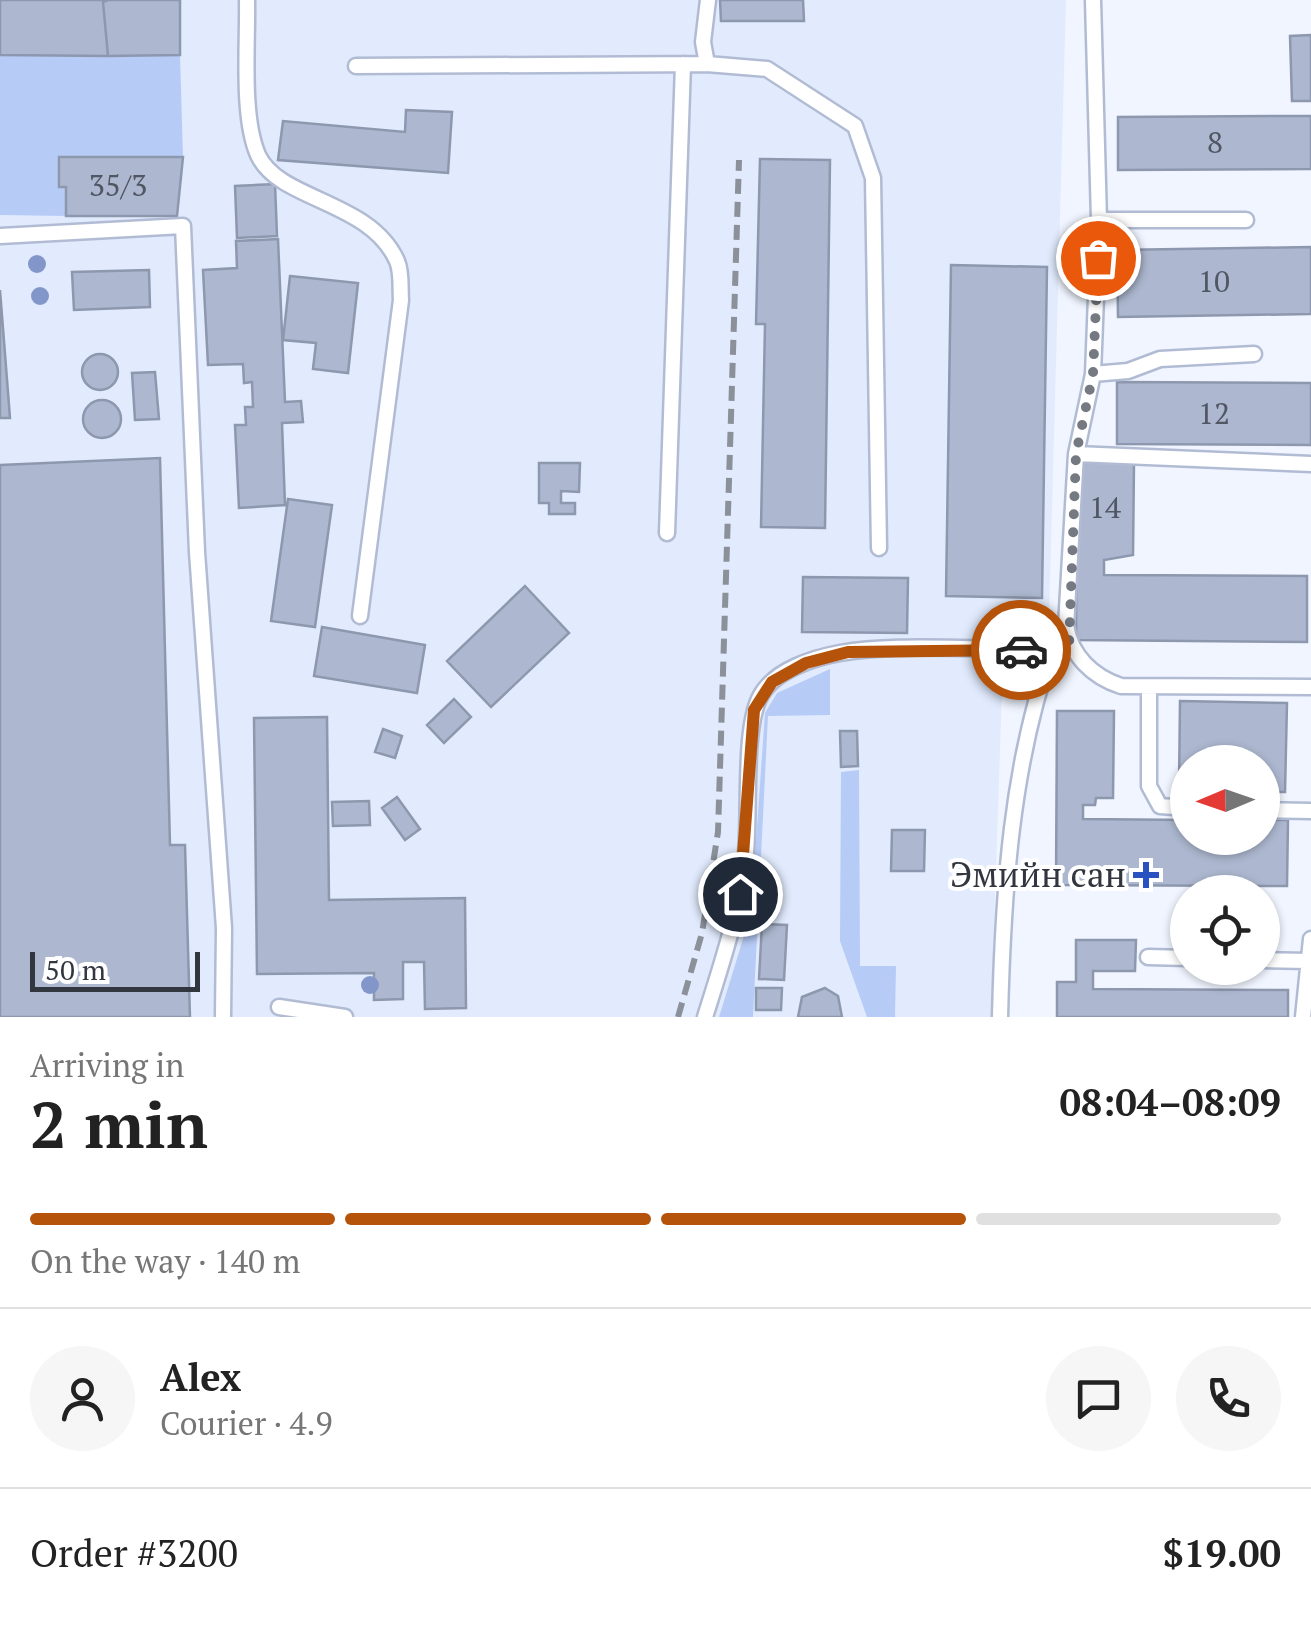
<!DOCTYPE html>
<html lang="en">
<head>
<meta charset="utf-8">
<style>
	:root { --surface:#fff; --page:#f6f6f6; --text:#222; --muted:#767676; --line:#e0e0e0; --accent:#b45309 }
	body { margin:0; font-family:"PT Serif",serif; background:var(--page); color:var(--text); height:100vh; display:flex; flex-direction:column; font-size:38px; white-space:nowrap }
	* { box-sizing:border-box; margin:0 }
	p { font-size:32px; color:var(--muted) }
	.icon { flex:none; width:55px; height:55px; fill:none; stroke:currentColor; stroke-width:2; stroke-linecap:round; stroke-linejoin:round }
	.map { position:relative; height:1017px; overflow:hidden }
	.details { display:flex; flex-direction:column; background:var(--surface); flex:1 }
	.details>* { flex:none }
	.needle { width:65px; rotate:268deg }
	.tools { position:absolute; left:1170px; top:745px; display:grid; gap:20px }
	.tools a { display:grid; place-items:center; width:110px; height:110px; border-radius:50%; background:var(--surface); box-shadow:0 2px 8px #0004; font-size:50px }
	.scale { position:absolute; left:30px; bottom:25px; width:170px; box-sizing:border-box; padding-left:10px; border:5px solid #31363f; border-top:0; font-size:28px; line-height:35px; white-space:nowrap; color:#31363f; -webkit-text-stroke:8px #fff; paint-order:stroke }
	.pin { position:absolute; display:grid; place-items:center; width:85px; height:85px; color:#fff; margin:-42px; border:5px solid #fff; border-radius:50%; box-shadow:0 2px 10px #0007 }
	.courier { position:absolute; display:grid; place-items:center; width:100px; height:100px; margin:-50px; border:8px solid #b45309; border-radius:50%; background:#fff; color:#222; box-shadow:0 2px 12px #0007 }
	.headline em { font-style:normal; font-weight:600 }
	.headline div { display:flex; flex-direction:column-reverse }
	.headline { display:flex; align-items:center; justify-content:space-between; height:170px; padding:0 30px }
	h1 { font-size:65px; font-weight:600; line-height:75px }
	.bar { display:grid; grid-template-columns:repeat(4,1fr); gap:15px 10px; align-content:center; height:120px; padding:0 30px }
	.bar i { height:12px; border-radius:8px; background:var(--line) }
	.bar .selected { background:var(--accent) }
	.bar p { grid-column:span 4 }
	.line { display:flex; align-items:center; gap:25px; padding:0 30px; border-top:2px solid var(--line) }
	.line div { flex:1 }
	.round { display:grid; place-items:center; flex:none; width:105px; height:105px; border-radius:52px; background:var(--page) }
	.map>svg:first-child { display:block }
	.built { fill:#e1ebfd }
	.green { fill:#b6cbf6 }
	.building { fill:#adb8d0; stroke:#8d97ae; stroke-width:2.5 }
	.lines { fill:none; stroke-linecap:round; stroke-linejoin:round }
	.lane-casing { stroke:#b1bcd4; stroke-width:19 }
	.lane { stroke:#fff; stroke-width:14 }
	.rail { stroke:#8b9099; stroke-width:6; stroke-dasharray:15 8; stroke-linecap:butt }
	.tree { fill:#8296ca }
	.done { stroke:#747982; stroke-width:10; stroke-dasharray:0 18 }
	.route { stroke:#b45309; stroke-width:12 }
	.poi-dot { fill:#2951c0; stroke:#fff; stroke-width:4 }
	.labels { text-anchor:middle; stroke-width:8; stroke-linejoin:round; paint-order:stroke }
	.number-label { font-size:30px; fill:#505663 }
	.poi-label { font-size:35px; fill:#31363f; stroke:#fff; text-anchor:end }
</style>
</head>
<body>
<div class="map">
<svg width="1311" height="1017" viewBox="0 0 1311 1017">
	<rect width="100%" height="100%" fill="#f0f5ff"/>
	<path class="built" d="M 0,0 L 1066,0 L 1049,616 L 1003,660 L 991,1017 L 0,1017 Z"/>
	<path class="green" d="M 0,55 L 180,55 L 183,157 L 59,157 L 59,186 L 66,187 L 66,216 L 0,215 Z
		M 830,669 L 830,715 L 768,716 L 753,1017 L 719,1017 L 751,913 L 765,713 L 777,693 Z
		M 859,770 L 860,966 L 896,966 L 895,1017 L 867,1017 L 840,941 L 841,772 Z"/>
	<path class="building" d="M 0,0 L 108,0 L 103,2 L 108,56 L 0,55 Z
		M 108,0 L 180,0 L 180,55 L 108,56 L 103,2 Z
		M 720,0 L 803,0 L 804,21 L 721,21 Z
		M 1311,35 L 1311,101 L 1292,101 L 1290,36 Z
		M 406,110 L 452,112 L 448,173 L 278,160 L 283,121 L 405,132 Z
		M 1290,116 L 1311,116 L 1311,169 L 1118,170 L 1118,117 Z
		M 59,157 L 183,157 L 177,216 L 66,216 L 66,187 L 59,187 Z
		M 760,159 L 830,160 L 825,528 L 761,527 L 765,324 L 756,324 Z
		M 275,184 L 277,236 L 237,238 L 235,186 Z
		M 278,239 L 285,402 L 301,401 L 303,422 L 282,423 L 285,505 L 239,508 L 235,425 L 246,425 L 245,407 L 253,407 L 252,382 L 244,383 L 243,364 L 208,365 L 203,270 L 237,268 L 236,241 Z
		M 1311,247 L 1311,314 L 1118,317 L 1117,250 Z
		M 951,265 L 1047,267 L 1042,598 L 946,596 Z
		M 149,270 L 150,307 L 74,310 L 72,272 Z
		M 290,276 L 358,283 L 348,373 L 313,369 L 316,343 L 283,340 Z
		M 0,290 L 10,418 L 0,418 Z
		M82 372a18 18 0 1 1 36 0a18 18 0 1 1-36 0Z
		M 155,372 L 159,419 L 135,420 L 132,373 Z
		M 1117,382 L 1311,383 L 1311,445 L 1117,444 Z
		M83 419a19 19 0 1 1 38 0a19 19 0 1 1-38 0Z
		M 160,458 L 170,845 L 185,845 L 190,1017 L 0,1017 L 0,465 Z
		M 1077,462 L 1134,462 L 1133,555 L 1104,560 L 1104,575 L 1307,576 L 1307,642 L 1076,640 Z
		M 539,463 L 580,463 L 579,492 L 561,491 L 561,503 L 575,503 L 575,514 L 549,514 L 549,503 L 539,503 Z
		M 288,499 L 332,505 L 315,627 L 271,621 Z
		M 803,577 L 908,578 L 907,633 L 802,632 Z
		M 525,586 L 569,633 L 491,707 L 447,661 Z
		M 322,627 L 425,645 L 417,693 L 314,676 Z
		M 454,699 L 471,717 L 444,743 L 427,725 Z
		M 1180,701 L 1287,703 L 1285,792 L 1262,792 L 1262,762 L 1188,762 L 1188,790 L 1179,789 Z
		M 1057,711 L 1114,711 L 1113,798 L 1096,798 L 1095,805 L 1083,805 L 1083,819 L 1188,820 L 1188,838 L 1262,838 L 1262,820 L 1288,820 L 1287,886 L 1056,885 Z
		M 327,717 L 329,900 L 465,898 L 466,1008 L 425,1009 L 424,962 L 403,962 L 403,999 L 374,1000 L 374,973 L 257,974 L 254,718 Z
		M 383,729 L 402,736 L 395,758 L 375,752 Z
		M 840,731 L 857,731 L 858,766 L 841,767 Z
		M 397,797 L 420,829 L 405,840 L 382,808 Z
		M 369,801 L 370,825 L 333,826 L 332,802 Z
		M 892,830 L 925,830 L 924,871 L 891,871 Z
		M 762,924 L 787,925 L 784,980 L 759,979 Z
		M 1076,940 L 1136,940 L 1135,971 L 1093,971 L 1093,989 L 1288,990 L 1288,1017 L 1057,1017 L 1057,982 L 1076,982 Z
		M 756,988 L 782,988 L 781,1010 L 756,1010 Z
		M 825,988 L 838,996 L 842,1017 L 798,1017 L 802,997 Z"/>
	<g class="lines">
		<defs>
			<path id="lane" d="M 247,0 C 248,43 241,116 258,155 C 279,201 370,200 397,261 C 402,272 400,288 401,300 L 360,616
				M 708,0 L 703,42 L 707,64 L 767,69 L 855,126 L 873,178 L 879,548
				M 1093,0 L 1099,220 L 1093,374 L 1076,454 L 1066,626 C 1071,656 1093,677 1121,686 L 1311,687
				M 356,66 L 707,64
				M 1099,220 L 1246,220
				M 0,236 L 183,226 L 197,552 L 224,928 L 223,1017
				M 1093,374 L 1128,371 L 1160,359 L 1254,354
				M 1076,454 L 1311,464
				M 667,533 L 683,64
				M 1149,687 L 1149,786 L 1160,806 L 1188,808
				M 1262,810 L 1311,811
				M 1148,957 L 1188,958
				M 1262,960 L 1308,961
				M 279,1007 L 345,1017
				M 705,1017 C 721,966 738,915 745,862 C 751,820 742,727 761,695 C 775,670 813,658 840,653 C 910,641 995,654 1069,645
				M 1000,1017 C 1003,893 1011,764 1053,647
				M 1303,1017 L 1311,939"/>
		</defs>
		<use href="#lane" class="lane-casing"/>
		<use href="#lane" class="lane"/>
		<path class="rail" d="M 678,1017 L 702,933 L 718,832 L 739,160"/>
	</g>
	<g class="tree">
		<circle cx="37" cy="264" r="9"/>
		<circle cx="40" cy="296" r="9"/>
		<circle cx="370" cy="985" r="9"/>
	</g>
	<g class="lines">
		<path class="done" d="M 1021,650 L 1069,646 L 1076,454 L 1093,374 L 1098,258"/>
		<path class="route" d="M 740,894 L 754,710 L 772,682 L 806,663 L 848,652 L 1021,650"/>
	</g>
	<path class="poi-dot" d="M1141 860h10v10h10v10h-10v10h-10v-10h-10v-10h10z"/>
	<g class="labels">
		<g class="number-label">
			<text x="1215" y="153">8</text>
			<text x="118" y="196">35/3</text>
			<text x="1214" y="292">10</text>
			<text x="1214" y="424">12</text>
			<text x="1105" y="518">14</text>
		</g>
		<g class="poi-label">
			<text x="1126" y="887">Эмийн сан</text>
		</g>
	</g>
</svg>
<div class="tools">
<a><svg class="needle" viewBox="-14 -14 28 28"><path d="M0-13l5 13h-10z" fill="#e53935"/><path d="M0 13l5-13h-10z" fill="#767676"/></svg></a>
<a><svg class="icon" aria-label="locate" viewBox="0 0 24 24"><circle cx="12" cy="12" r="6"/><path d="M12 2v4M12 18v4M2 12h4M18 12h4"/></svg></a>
</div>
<div class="scale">50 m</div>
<div class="pin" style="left:1098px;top:258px;background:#ea580c"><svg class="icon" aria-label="bag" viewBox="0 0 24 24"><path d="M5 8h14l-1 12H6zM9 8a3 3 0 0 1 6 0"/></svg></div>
<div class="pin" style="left:740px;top:894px;background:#1f2937"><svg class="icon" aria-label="home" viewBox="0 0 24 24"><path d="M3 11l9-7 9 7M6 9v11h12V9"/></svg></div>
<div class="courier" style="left:1021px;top:650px"><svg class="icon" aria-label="car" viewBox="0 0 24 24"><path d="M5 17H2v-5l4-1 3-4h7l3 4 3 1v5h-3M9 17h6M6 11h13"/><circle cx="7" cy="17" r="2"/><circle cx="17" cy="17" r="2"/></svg></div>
</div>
<section class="details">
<div class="headline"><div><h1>2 min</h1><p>Arriving in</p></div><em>08:04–08:09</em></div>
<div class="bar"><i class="selected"></i><i class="selected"></i><i class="selected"></i><i></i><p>On the way · 140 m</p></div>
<div class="line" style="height:180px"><a class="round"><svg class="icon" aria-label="person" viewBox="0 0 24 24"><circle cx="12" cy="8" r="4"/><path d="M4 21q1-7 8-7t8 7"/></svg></a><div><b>Alex</b><p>Courier · 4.9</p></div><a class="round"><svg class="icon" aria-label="chat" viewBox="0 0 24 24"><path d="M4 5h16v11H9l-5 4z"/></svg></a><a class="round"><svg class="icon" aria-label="phone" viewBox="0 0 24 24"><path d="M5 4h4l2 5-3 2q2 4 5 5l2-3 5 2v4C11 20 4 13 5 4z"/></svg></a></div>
<div class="line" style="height:130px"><div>Order #3200</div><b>$19.00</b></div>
</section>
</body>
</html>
